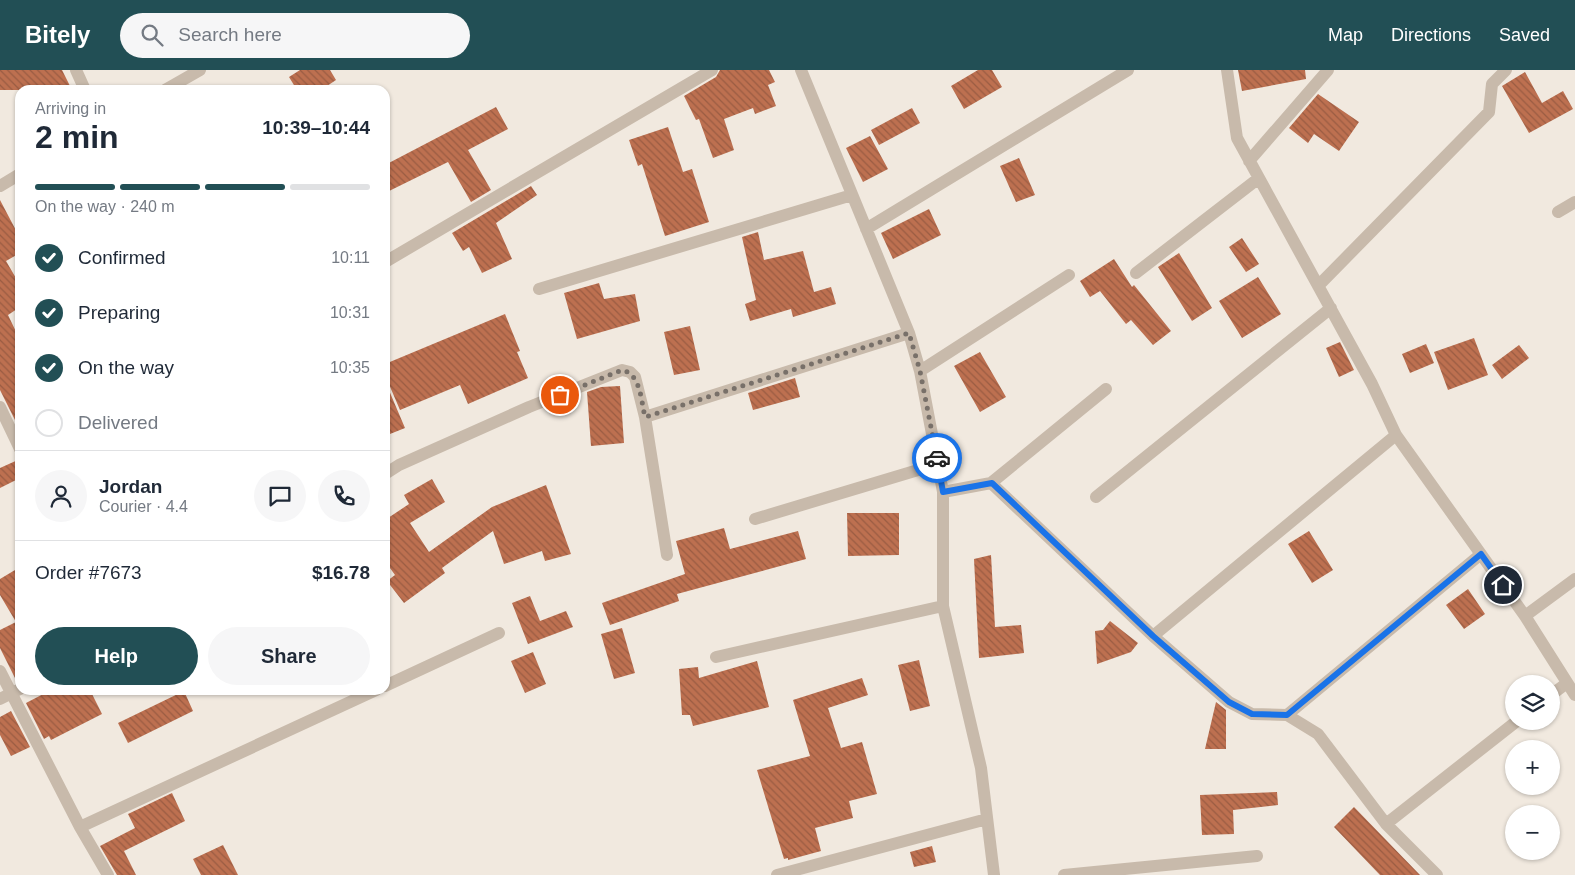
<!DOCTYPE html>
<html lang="en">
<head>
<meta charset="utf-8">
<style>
	:root { --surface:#fff; --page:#f6f6f7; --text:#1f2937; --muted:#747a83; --line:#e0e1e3; --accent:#224f55 }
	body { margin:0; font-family:Helvetica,sans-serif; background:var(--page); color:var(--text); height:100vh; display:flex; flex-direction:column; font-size:19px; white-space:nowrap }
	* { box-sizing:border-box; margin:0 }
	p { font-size:16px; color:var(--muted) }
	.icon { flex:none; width:28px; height:28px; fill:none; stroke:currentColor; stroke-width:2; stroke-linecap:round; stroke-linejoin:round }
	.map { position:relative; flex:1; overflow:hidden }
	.sheet { position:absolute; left:15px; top:15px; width:375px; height:610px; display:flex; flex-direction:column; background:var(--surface); border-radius:15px; box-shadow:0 1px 4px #0004 }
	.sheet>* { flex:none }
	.fabs { position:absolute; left:1505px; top:605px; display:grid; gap:10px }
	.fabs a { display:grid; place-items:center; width:55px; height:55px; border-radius:50%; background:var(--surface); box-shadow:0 1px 4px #0004; font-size:25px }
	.pin { position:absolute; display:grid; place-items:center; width:42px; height:42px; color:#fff; margin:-21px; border:2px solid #fff; border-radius:50%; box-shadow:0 1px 5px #0007 }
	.courier { position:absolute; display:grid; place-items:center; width:50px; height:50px; margin:-25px; border:4px solid #1a73e8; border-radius:50%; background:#fff; color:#222; box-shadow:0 1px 6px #0007 }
	.summary em { font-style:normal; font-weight:700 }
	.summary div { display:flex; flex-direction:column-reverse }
	.summary { display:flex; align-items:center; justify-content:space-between; height:85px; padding:0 20px }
	h1 { font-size:32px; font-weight:700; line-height:38px }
	.bar { display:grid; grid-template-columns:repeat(4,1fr); gap:8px 5px; align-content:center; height:60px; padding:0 20px }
	.bar i { height:6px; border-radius:4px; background:var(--line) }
	.bar .selected { background:var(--accent) }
	.bar p { grid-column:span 4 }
	.line { display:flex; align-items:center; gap:12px; padding:0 20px; border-top:1px solid var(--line) }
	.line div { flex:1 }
	.round { display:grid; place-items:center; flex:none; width:52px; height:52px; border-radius:26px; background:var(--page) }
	ol { padding:0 20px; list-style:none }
	li { display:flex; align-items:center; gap:15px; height:55px }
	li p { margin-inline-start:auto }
	li .icon { padding:5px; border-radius:50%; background:var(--accent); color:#fff; stroke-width:4 }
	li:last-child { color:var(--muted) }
	li i { width:28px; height:28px; border:2px solid var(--line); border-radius:50% }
	.primary-button { display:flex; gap:10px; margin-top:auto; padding:10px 20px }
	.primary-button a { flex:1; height:58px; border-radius:30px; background:var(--accent); color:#fff; font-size:20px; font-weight:700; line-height:58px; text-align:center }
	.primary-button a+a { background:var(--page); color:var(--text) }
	header { display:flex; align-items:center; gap:30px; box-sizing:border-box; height:70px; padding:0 25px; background:var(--accent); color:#fff }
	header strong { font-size:24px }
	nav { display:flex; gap:28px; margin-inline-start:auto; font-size:18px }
	.search { width:350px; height:45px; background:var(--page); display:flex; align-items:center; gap:12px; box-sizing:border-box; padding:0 18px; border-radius:28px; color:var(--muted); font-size:19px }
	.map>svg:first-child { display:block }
	.building { fill:url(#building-back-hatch) }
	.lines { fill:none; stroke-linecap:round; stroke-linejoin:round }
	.minor { stroke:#c8baab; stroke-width:12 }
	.done { stroke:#787069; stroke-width:5; stroke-dasharray:0 9 }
	.route { stroke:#1a73e8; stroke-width:6 }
</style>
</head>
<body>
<header>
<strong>Bitely</strong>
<div class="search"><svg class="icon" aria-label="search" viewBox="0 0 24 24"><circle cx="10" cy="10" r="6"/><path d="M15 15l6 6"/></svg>Search here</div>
<nav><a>Map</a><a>Directions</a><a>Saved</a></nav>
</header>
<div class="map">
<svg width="1575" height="805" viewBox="0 0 1575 805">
	<defs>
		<pattern id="building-back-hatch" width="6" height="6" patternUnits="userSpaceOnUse" patternTransform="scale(1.25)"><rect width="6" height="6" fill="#bd7050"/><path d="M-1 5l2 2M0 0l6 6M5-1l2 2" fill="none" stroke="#9a5c43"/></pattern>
	</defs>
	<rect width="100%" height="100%" fill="#f1e9df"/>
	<path class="building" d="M 0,0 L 62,0 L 72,20 L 0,20 Z
		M 300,0 L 330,0 L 336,10 L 321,20 L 297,20 L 289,7 Z
		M 720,0 L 769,0 L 775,12 L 768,15 L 776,36 L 755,44 L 753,38 L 724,49 L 734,80 L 713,88 L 699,49 L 696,50 L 684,26 L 716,7 Z
		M 978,0 L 992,0 L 1002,17 L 964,39 L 951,16 Z
		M 1238,0 L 1305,0 L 1306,9 L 1242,21 Z
		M 1525,2 L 1542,33 L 1563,21 L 1573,39 L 1529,63 L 1502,16 Z
		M 1318,24 L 1359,52 L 1339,81 L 1314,64 L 1308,73 L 1289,58 Z
		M 496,37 L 508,59 L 468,80 L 491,120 L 471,132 L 448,92 L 385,123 L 385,95 Z
		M 912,38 L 920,53 L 879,75 L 871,60 Z
		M 668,57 L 683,102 L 692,99 L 709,152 L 665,166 L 642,94 L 638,96 L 629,70 Z
		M 870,66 L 888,99 L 863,112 L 846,78 Z
		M 1019,88 L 1035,125 L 1016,132 L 1000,96 Z
		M 531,116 L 537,125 L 496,153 L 512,189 L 482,203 L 469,177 L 463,181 L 452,163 Z
		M 0,130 L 20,168 L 20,183 L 6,191 L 20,215 L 20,237 L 8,245 L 20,270 L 20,360 L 0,320 Z
		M 929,139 L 941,165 L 893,189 L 881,163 Z
		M 758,162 L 764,190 L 803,181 L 814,222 L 831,217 L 836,234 L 793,247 L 791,239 L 750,251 L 745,234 L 756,230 L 742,167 Z
		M 1242,168 L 1259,194 L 1246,202 L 1229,177 Z
		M 1179,183 L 1212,238 L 1192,251 L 1158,197 Z
		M 1114,189 L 1132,217 L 1134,215 L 1171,261 L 1153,275 L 1131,250 L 1126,254 L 1100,221 L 1090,227 L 1080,211 Z
		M 1258,207 L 1281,244 L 1242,268 L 1219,231 Z
		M 599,213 L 604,229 L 635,224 L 640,251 L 577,269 L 564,223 Z
		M 505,244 L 520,281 L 517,282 L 528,308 L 468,334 L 460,315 L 400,340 L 385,305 L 385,294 Z
		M 690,256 L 700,300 L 674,305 L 664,262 Z
		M 1474,268 L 1488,305 L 1448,320 L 1434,282 Z
		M 1340,272 L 1354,300 L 1339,307 L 1326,278 Z
		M 1426,274 L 1434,293 L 1410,303 L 1402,284 Z
		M 1519,275 L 1529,288 L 1502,309 L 1492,295 Z
		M 980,282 L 1006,327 L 980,342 L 954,296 Z
		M 795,308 L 800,327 L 753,340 L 748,323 Z
		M 385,311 L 405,358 L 385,366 Z
		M 620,316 L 624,373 L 591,376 L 587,322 L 601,317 Z
		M 20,389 L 20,408 L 0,418 L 0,398 Z
		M 432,409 L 445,432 L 410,453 L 429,482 L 492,437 L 546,415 L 571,484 L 545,491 L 542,481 L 504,494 L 493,461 L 442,498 L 445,503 L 404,533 L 387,511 L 395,505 L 385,491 L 385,450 L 409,434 L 404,425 Z
		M 847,443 L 899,443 L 899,485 L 848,486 Z
		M 724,458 L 730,479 L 798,461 L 806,489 L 677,524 L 679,531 L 610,555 L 602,533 L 685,504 L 676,471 Z
		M 1309,461 L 1333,500 L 1312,513 L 1288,474 Z
		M 991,485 L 995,557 L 1021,555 L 1024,583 L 979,588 L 974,489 Z
		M 20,497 L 20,611 L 17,612 L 0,578 L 0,560 L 16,552 L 0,525 L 0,509 Z
		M 1468,519 L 1485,544 L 1464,559 L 1446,535 Z
		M 530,526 L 540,551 L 566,541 L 573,557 L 528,574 L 512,533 Z
		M 1110,551 L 1138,573 L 1131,582 L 1097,594 L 1095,561 L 1103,560 Z
		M 622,558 L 635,603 L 614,609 L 601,564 Z
		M 533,582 L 546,614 L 525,623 L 511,591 Z
		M 919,590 L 930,636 L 910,641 L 898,595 Z
		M 757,591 L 769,637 L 693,656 L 690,645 L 682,645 L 679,599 L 698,597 L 699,608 Z
		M 862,608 L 868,625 L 828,638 L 841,678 L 862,672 L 877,724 L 849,731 L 853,748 L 815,758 L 821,781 L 788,790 L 788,788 L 784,789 L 757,700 L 810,686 L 793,630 Z
		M 51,620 L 90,620 L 102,644 L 51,670 L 49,666 L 44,669 L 26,633 Z
		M 184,621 L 193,641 L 128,673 L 118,653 Z
		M 1216,632 L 1226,640 L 1226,679 L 1205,679 Z
		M 11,641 L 30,677 L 11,686 L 0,665 L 0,647 Z
		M 1277,722 L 1278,735 L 1233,740 L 1234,764 L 1202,765 L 1200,725 Z
		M 172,723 L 185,751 L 124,781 L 136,805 L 117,805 L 100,776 L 135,758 L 128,744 Z
		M 1354,737 L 1420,805 L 1380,805 L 1334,757 Z
		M 223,775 L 238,805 L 201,805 L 193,789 Z
		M 932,776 L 936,792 L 914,797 L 910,782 Z"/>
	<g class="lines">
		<path class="minor" d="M 76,0 L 85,20
			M 801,0 L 909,263 L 920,301 L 943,422 L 943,536 L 981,698 L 994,805
			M 1227,0 L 1237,68 L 1372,314 L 1396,365 L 1525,546 L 1575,625
			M 165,20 L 200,0
			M 1249,91 L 1328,0
			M 0,116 L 20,104
			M 1558,142 L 1575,132
			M 866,159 L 1128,0
			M 385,192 L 712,0
			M 1136,203 L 1259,108
			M 1318,216 L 1489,42 L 1492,14 L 1506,0
			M 539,219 L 852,125
			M 920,301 L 1069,205
			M 0,337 L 20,379
			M 645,347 L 909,263
			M 385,404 L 399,395 L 529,337 L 622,300 L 630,302 L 635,307 L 645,347 L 667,485
			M 991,413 L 1153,566 L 1229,632 L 1252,644 L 1287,645 L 1318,664 L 1386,754 L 1437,805
			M 943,422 L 991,413 L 1106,319
			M 1096,427 L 1331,238
			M 755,449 L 938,394
			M 1525,546 L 1575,509
			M 1153,566 L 1396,365
			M 716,587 L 943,536
			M 0,601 L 80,757 L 108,805
			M 385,616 L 499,563
			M 1551,625 L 1567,613
			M 0,629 L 20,619
			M 1287,645 L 1481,484
			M 1386,754 L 1517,651
			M 80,757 L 376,620
			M 777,805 L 987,749
			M 1064,805 L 1257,786"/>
	</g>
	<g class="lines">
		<path class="done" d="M 560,325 L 622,300 C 641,304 641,331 645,347 L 909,263 L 920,301 L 937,388"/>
		<path class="route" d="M 937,388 L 943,422 L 992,413 L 1153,566 L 1229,632 L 1252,644 L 1287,645 L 1481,484 L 1503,515"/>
	</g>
</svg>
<div class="fabs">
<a><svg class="icon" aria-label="layers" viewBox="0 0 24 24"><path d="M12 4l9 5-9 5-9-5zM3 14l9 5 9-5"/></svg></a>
<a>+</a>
<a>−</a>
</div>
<div class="pin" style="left:560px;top:325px;background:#ea580c"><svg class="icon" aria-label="bag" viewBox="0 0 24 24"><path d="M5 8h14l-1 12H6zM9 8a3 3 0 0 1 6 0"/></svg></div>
<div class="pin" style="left:1503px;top:515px;background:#1f2937"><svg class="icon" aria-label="home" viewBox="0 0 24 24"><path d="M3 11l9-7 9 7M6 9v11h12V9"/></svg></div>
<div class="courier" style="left:937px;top:388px"><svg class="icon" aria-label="car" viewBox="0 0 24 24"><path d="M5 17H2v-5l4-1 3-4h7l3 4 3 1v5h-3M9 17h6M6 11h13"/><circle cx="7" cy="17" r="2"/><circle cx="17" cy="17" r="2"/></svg></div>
<section class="sheet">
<div class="summary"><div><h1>2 min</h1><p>Arriving in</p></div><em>10:39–10:44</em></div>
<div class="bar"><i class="selected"></i><i class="selected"></i><i class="selected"></i><i></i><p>On the way · 240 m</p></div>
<ol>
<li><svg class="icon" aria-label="check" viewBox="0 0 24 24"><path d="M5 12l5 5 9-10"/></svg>Confirmed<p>10:11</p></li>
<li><svg class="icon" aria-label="check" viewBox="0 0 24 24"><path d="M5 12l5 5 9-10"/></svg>Preparing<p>10:31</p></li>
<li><svg class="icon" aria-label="check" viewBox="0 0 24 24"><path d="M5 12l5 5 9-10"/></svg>On the way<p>10:35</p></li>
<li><i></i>Delivered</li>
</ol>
<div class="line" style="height:90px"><a class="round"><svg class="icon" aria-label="person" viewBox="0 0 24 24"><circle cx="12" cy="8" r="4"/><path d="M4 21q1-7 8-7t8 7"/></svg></a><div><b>Jordan</b><p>Courier · 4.4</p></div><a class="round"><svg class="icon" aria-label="chat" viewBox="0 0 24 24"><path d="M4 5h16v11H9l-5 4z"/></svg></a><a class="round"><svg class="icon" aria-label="phone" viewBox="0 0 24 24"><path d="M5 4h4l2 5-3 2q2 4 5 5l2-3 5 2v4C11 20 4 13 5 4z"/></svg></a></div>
<div class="line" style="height:65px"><div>Order #7673</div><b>$16.78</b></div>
<div class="primary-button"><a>Help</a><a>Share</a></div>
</section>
</div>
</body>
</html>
